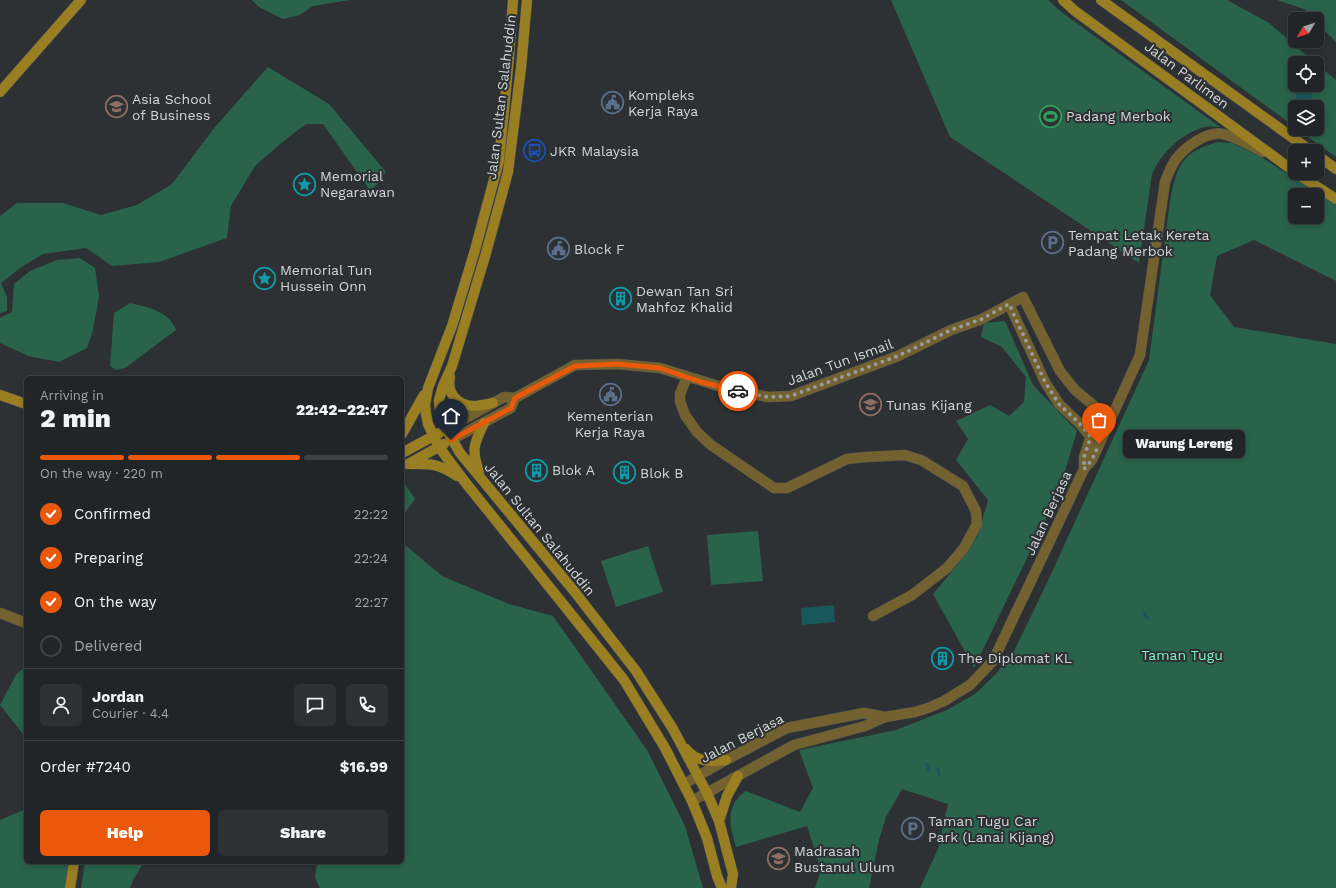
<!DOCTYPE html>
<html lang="en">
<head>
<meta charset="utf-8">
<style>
	:root { --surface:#222527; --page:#2e3133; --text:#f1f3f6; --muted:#a2a5a7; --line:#3f4244; --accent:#ea580c }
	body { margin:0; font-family:"Work Sans",sans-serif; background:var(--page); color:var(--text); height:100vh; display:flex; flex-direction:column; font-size:15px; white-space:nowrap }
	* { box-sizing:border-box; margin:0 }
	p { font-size:13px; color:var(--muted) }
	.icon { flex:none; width:22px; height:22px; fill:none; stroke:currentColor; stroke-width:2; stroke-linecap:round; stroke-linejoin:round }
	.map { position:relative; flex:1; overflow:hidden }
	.details { position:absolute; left:24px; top:376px; width:380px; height:488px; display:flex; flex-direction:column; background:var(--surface); border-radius:6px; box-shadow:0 2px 6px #0003,0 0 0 1px var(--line) }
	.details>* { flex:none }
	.needle { width:26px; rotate:231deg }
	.fabs { position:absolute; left:1288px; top:12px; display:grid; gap:8px }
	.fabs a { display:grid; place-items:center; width:36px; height:36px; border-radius:6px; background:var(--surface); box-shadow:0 2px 6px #0003,0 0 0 1px var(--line); font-size:20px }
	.pin { position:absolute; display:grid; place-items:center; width:34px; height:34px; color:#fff; margin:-41px -17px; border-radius:50% 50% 50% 0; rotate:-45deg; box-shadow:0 0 4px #0007 }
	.pin .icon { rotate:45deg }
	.courier { position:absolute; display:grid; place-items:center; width:40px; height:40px; margin:-20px; border:3px solid #ea580c; border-radius:50%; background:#fff; color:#222; box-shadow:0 1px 5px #0007 }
	.bubble { position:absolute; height:28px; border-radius:6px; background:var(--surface); box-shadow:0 2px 6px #0003,0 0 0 1px var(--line); font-size:13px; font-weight:800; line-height:28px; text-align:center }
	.head em { font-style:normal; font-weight:800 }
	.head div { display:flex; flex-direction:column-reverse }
	.head { display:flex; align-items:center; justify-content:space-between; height:68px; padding:0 16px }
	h1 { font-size:26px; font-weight:800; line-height:30px }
	.bar { display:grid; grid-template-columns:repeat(4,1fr); gap:6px 4px; align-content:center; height:48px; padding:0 16px }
	.bar i { height:5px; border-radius:3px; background:var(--line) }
	.bar .on { background:var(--accent) }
	.bar p { grid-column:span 4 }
	.line { display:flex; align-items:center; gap:10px; padding:0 16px; border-top:1px solid var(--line) }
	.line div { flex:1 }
	.round { display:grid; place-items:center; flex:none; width:42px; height:42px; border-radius:6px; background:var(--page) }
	ol { padding:0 16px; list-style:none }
	li { display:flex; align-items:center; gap:12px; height:44px }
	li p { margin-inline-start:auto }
	li .icon { padding:4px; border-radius:50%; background:var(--accent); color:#fff; stroke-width:4 }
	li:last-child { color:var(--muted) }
	li i { width:22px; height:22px; border:2px solid var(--line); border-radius:50% }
	.cta { display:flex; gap:8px; margin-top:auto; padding:8px 16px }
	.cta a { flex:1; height:46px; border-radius:6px; background:var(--accent); color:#fff; font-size:16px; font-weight:800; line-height:46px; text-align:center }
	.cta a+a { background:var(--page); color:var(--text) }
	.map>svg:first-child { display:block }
	.green { fill:#29634b; fill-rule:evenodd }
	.water { fill:#1a575d }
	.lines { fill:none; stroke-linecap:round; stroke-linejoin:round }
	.stream { stroke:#1a575d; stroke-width:3 }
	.street-casing { stroke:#4b4f51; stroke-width:11 }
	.secondary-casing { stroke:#4b4f51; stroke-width:11 }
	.street { stroke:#73622f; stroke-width:10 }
	.secondary { stroke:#997e22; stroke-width:10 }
	.done { stroke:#999c9e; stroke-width:4; stroke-dasharray:0 7.2 }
	.route { stroke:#ea580c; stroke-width:5 }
	.labels { text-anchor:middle; stroke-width:4; stroke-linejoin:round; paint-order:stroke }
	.street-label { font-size:14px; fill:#d3d5d7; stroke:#2d3134 }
	.poi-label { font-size:14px; fill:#d3d5d7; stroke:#2d3134; text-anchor:start }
	.park-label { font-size:14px; fill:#7df5c2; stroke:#2d3134 }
</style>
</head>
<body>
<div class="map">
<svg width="1336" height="888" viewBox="0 0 1336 888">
	<rect width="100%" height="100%" fill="#2d3134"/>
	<path class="green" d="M 252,0 L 350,0 L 313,6 L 300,15 L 283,19 L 259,7 Z
		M 891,0 L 1048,0 L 1060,11 L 1220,127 C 1215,127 1209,126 1204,127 C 1181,134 1162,152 1152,174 L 1139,263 L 950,137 Z
		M 1121,0 L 1227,0 L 1269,23 L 1315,63 L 1295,63 L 1295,85 L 1317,85 L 1317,64 L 1336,80 L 1336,157 L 1297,129 L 1317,129 L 1317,107 L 1295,107 L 1295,127 Z
		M 1277,0 L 1336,0 L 1336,42 L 1317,23 L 1317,19 L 1314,19 L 1304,9 Z
		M 268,67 L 329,104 L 386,172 L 371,192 L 323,124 L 306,124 L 285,140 L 255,166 L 231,206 L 227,238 L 159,262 L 112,266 L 86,248 L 43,254 L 20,268 L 1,283 L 7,297 L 7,311 L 0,313 L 0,216 L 17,203 L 63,203 L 101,215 L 137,205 L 172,184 L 215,127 Z
		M 1218,142 L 1232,143 L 1261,157 L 1336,205 L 1336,281 L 1254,240 L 1217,256 L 1210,295 L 1234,327 L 1336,344 L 1336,888 L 920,888 L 938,849 L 948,804 L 902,789 L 886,817 L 879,840 L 869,888 L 815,888 L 821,870 L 807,826 L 736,847 C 730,826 724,806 746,791 L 800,812 L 813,788 L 799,750 L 896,730 L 947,710 L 975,694 L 996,674 L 1014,651 L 1046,585 L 1149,360 L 1170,201 C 1177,166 1181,152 1218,142 ZM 1295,195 L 1317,195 L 1317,217 L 1295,217 Z
		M 80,258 L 95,268 L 99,296 L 93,330 L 87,348 L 59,362 L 28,356 L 0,343 L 0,318 L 12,312 L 14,284 L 30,271 L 57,260 Z
		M 130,303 C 147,307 169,311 176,330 L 125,368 L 116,370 L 110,366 L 114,313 Z
		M 1005,321 L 1033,385 L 1077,431 L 1058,494 L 974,668 L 933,594 L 957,565 L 978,535 L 988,500 L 956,460 L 968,439 L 956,421 L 990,405 L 1009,416 L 1024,402 L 1026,377 L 1002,347 L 981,337 L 984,323 Z
		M 405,484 L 415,499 L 402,517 L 402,485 Z
		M 758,531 L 763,581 L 711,585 L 707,535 Z
		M 402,538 L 405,545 L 442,576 L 509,604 L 553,616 L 647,750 L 685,826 L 703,888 L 320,888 L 315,878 L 317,862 L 402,862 Z
		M 648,546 L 663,592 L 616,607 L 601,561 Z
		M 26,667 L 26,738 L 0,705 L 17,673 Z
		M 26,806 L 26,862 L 70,862 L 66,888 L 0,888 L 0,820 L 26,809 Z
		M 85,862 L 144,862 L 133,880 L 130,888 L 81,888 Z"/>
	<path class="water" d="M1296 97a8 8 0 1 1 16 0a8 8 0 1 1-16 0Z
		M 834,605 L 835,622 L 802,625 L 801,608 Z"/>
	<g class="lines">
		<path class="stream" d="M 1144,613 L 1148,619
			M 927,764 L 928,770
			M 938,769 L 939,775"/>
		<defs>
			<path id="street" d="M 1009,304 L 1045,382 L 1059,404 L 1080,424 L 1090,436 L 1090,439 L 1084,457 L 1084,469
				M 687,377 L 680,394 L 680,401 L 685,415 L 697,432 L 711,445 L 774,488 L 787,488 L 847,459 L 866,457 L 905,455 L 921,460 L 963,486 L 976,511 L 977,524 L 964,548 L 947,568 L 912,595 L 873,616
				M 1080,424 C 1090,428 1097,428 1107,425
				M 446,429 L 504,397 L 515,398 L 575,365 L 618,364 L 660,368 L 728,389 L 768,397 L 791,396 L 898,356 L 951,330 L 982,319 L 1023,297 L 1060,371 L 1075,390 L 1110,419
				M 451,440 L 511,408 L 515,398
				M 0,613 L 26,623
				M 684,784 L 726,760 L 787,728 L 864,713 L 885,717
				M 692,801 L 794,745 L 865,726 L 885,717 L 915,712 L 928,708 L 944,701 L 970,685 L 993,661 L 1084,469 L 1092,460 L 1140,355 L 1165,182 C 1168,174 1171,166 1176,159 C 1185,147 1207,131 1223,134 C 1237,137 1251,146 1263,152"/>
			<path id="secondary" d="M 513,0 L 509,58 L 499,161 L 475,250 L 452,326 L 428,388 L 425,405 L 426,414 L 428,424 L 439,447 L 465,482 L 624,680 L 665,748 L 692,801 L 707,838 L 717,876 L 722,888
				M 527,0 L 521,68 L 508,172 L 486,253 L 452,366 L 443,386 L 439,400 L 440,413 L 446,429 L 460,453 L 574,591 L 636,671 L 673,729 L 707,793 L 719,821 L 733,874 L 731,888
				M 1063,0 L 1075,11 L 1295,172
				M 1101,0 L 1311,151
				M 0,92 L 81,0
				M 1317,155 L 1336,169
				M 1296,173 L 1336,199
				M 450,377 C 446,393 458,406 474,406 C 480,406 487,404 493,403
				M 0,395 L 26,404
				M 402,434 L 424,395
				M 402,453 L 439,433
				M 407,464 C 429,464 437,462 457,476
				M 408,464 L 444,444
				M 479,472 C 471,449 474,444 484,423
				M 686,749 C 696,762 711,762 726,760
				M 719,821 L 727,796 L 738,776
				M 70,888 L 74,862"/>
		</defs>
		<use href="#street" class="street-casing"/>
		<use href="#secondary" class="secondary-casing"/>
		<use href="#street" class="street"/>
		<use href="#secondary" class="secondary"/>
	</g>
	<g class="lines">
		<path class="done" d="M 738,391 L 768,397 L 791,396 L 898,356 L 951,330 L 982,319 L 1009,304 L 1045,382 L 1059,404 L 1080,424 L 1090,436 L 1090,439 L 1084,457 L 1084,469 L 1092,460 L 1099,444"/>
		<path class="route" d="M 451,440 L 511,408 L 515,398 L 575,366 L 618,364 L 660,368 L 701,382 L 738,391"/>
	</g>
	<defs>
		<symbol id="civic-ring" viewBox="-11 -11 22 22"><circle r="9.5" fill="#2d3134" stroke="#5c6f8a" stroke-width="1.5"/><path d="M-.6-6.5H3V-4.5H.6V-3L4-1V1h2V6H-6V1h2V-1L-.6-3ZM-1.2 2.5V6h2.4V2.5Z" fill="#5c6f8a"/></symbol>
		<symbol id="university-ring" viewBox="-11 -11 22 22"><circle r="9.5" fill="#2d3134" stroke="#8d6e63" stroke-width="1.5"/><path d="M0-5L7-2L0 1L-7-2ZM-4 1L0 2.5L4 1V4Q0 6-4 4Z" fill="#8d6e63"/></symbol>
		<symbol id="stadium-ring" viewBox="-11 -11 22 22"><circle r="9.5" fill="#2d3134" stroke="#2e9e5b" stroke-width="1.5"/><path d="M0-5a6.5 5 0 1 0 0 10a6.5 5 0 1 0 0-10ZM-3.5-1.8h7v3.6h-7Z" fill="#2e9e5b"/></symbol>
		<symbol id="bus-ring" viewBox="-11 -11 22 22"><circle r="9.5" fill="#2d3134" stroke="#1a4fb4" stroke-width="1.5"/><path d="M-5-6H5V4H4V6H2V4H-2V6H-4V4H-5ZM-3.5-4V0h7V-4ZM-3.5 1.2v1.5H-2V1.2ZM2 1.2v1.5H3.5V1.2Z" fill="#1a4fb4"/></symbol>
		<symbol id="sight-ring" viewBox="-11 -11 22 22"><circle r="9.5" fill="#2d3134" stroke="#0f9aa8" stroke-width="1.5"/><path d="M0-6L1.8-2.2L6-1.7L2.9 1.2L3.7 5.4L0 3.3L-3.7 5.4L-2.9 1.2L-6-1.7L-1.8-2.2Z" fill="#0f9aa8"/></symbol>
		<symbol id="parking-ring" viewBox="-11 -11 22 22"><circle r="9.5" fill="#2d3134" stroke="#5c6f8a" stroke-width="1.5"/><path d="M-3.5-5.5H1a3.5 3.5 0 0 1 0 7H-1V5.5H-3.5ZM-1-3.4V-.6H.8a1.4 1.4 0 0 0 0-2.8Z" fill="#5c6f8a"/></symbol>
		<symbol id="building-ring" viewBox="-11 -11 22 22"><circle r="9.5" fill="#2d3134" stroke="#0f9aa8" stroke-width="1.5"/><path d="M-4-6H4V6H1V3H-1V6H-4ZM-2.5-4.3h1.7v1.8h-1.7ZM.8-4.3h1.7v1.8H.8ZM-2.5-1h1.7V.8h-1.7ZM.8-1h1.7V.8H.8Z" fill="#0f9aa8"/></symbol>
		<symbol id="school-ring" viewBox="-11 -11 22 22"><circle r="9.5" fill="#2d3134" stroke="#8d6e63" stroke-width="1.5"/><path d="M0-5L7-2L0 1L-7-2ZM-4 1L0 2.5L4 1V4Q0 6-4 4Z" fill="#8d6e63"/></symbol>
	</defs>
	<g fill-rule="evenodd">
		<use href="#civic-ring" x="600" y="90" width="25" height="25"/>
		<use href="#university-ring" x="104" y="94" width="25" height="25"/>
		<use href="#stadium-ring" x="1038" y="104" width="25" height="25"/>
		<use href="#bus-ring" x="522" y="138" width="25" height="25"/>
		<use href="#sight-ring" x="292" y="172" width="25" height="25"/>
		<use href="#parking-ring" x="1040" y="230" width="25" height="25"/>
		<use href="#civic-ring" x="546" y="236" width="25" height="25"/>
		<use href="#sight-ring" x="252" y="266" width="25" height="25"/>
		<use href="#building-ring" x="608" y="286" width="25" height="25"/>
		<use href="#civic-ring" x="598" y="382" width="25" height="25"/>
		<use href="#school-ring" x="858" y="392" width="25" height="25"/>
		<use href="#building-ring" x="524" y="458" width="25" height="25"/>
		<use href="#building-ring" x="612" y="460" width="25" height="25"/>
		<use href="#building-ring" x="930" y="646" width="25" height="25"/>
		<use href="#parking-ring" x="900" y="816" width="25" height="25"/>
		<use href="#school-ring" x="766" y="846" width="25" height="25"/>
	</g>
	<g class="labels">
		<g class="street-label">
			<text transform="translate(1187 75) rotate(37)" y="5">Jalan Parlimen</text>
			<text transform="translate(501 97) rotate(-83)" y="5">Jalan Sultan Salahuddin</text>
			<text transform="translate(840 362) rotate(-20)" y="5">Jalan Tun Ismail</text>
			<text transform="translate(1048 513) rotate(-65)" y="5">Jalan Berjasa</text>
			<text transform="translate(540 529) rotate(51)" y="5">Jalan Sultan Salahuddin</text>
			<text transform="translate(742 738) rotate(-27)" y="5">Jalan Berjasa</text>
		</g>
		<g class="poi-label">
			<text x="628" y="100">Kompleks<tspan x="628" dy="16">Kerja Raya</tspan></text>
			<text x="132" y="104">Asia School<tspan x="132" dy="16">of Business</tspan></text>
			<text x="1066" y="121">Padang Merbok</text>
			<text x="550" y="156">JKR Malaysia</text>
			<text x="320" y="181">Memorial<tspan x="320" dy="16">Negarawan</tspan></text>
			<text x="1068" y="240">Tempat Letak Kereta<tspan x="1068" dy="16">Padang Merbok</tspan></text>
			<text x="574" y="254">Block F</text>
			<text x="280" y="275">Memorial Tun<tspan x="280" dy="16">Hussein Onn</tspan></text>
			<text x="636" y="296">Dewan Tan Sri<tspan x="636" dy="16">Mahfoz Khalid</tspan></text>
			<text x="886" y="410">Tunas Kijang</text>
			<text x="610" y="421" text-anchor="middle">Kementerian<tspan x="610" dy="16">Kerja Raya</tspan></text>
			<text x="552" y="475">Blok A</text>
			<text x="640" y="478">Blok B</text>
			<text x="958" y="663">The Diplomat KL</text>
			<text x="928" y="826">Taman Tugu Car<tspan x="928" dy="16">Park (Lanai Kijang)</tspan></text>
			<text x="794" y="856">Madrasah<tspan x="794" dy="16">Bustanul Ulum</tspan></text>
		</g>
		<g class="park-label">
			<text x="1182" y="660">Taman Tugu</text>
		</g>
	</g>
</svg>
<div class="fabs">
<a><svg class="needle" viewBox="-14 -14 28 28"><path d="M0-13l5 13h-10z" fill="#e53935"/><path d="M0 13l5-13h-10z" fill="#a2a5a7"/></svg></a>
<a><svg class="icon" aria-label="locate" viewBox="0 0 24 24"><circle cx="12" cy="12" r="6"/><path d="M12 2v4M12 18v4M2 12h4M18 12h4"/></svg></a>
<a><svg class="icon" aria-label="layers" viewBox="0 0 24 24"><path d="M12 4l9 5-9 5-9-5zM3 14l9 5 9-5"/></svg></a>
<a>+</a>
<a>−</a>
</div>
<div class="pin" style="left:1099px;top:444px;background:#ea580c"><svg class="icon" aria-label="bag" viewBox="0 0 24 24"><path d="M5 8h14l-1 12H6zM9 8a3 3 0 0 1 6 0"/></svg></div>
<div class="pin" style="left:451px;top:440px;background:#1f2937"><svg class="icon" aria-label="home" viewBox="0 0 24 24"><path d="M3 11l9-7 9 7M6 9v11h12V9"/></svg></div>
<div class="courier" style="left:738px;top:391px"><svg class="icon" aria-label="car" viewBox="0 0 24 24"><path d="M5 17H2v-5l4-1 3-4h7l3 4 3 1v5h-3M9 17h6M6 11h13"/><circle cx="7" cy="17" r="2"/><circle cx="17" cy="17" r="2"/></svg></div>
<div class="bubble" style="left:1123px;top:430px;width:122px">Warung Lereng</div>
<section class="details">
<div class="head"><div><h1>2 min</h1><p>Arriving in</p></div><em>22:42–22:47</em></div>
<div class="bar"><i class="on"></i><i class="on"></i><i class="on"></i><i></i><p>On the way · 220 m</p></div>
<ol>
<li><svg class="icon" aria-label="check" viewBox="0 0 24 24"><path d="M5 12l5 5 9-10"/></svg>Confirmed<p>22:22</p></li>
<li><svg class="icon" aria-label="check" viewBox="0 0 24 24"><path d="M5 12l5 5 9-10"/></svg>Preparing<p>22:24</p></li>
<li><svg class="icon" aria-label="check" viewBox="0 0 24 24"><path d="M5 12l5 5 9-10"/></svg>On the way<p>22:27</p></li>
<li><i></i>Delivered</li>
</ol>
<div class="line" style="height:72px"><a class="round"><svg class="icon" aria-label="person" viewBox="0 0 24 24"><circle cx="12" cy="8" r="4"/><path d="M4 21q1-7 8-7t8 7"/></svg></a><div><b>Jordan</b><p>Courier · 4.4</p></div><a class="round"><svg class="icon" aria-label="chat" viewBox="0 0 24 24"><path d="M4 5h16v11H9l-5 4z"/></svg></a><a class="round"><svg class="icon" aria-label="phone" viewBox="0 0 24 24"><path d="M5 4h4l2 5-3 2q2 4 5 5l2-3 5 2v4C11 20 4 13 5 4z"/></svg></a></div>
<div class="line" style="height:52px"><div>Order #7240</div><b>$16.99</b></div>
<div class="cta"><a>Help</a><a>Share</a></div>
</section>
</div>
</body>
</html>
